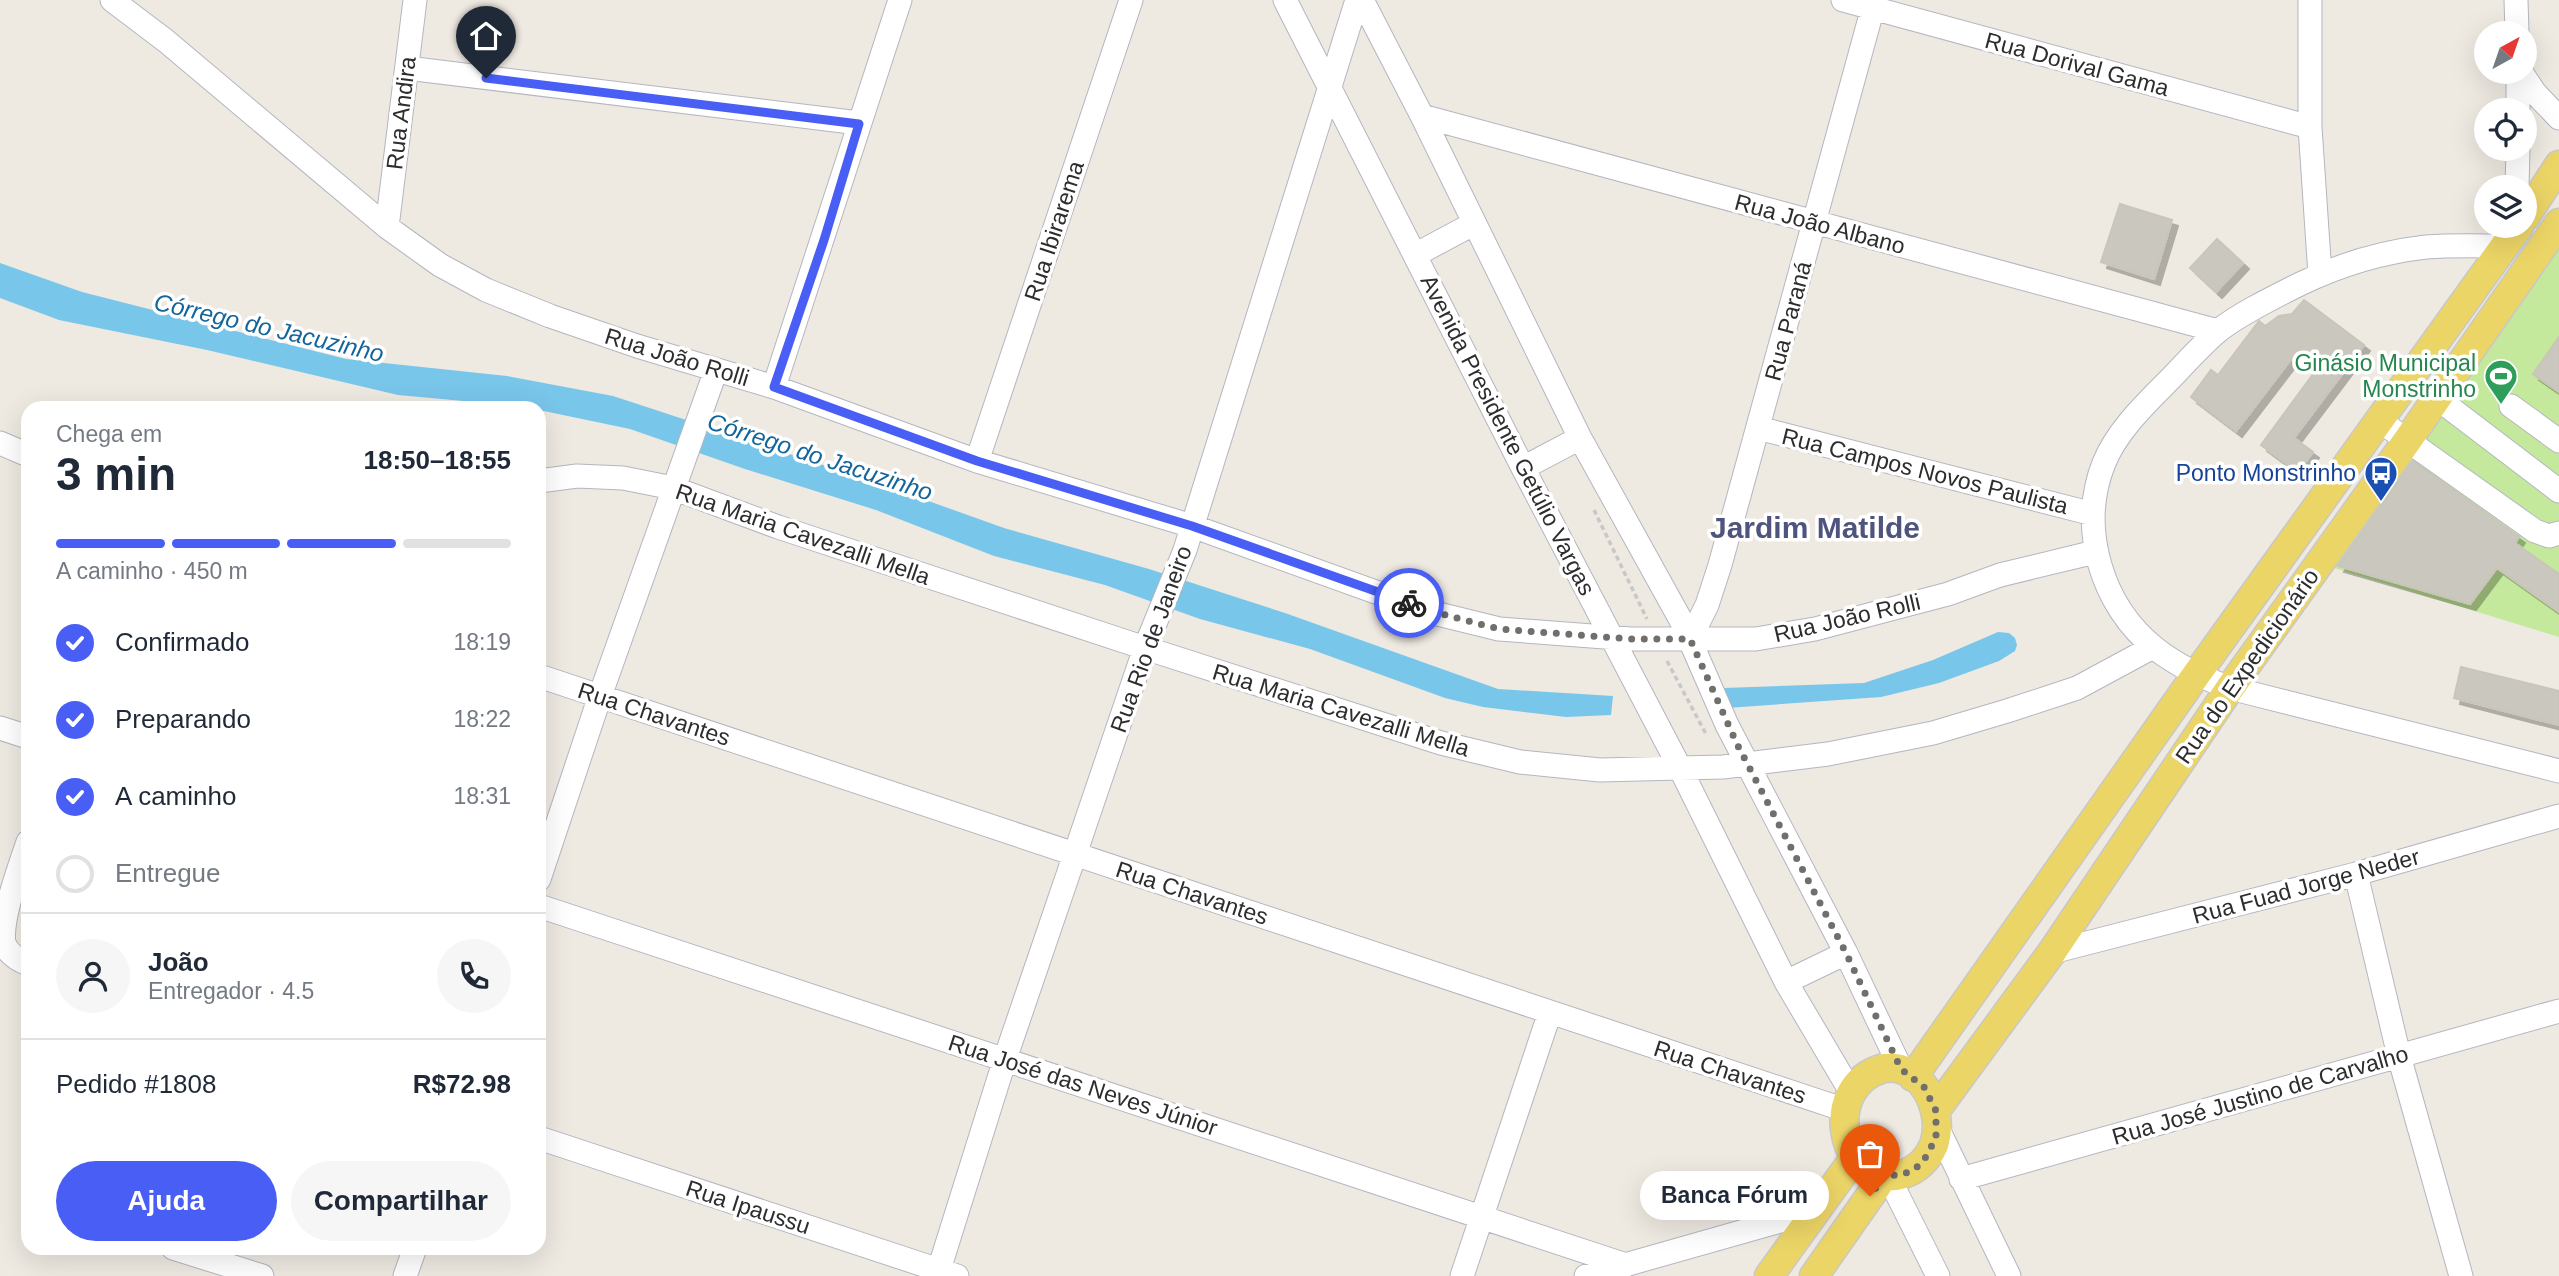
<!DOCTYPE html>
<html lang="pt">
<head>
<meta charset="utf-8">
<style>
	:root { --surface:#fff; --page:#f6f6f7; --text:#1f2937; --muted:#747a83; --line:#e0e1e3; --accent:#485ef4 }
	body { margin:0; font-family:Helvetica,sans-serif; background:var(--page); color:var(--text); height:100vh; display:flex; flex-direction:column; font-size:26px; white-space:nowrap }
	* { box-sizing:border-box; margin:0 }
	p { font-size:23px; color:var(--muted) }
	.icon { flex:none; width:38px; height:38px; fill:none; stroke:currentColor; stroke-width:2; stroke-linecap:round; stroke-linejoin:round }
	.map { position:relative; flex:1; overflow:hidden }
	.drawer { position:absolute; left:21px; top:401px; width:525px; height:854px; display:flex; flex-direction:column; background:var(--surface); border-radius:21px; box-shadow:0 7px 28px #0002 }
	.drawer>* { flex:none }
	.needle { width:46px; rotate:40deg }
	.fabs { position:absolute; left:2474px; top:21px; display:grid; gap:14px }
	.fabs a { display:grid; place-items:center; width:63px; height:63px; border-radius:50%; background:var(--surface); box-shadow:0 7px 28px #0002; font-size:35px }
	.pin { position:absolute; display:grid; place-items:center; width:60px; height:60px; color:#fff; margin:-72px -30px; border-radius:50% 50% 50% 0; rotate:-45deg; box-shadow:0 0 7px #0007 }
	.pin .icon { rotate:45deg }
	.courier { position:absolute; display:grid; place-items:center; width:70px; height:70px; margin:-35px; border:5px solid #485ef4; border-radius:50%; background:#fff; color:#222; box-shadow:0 2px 9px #0007 }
	.bubble { position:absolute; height:49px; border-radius:24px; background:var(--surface); box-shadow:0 7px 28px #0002; font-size:23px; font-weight:600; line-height:49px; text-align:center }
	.head em { font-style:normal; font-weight:600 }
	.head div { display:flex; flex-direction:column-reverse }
	.head { display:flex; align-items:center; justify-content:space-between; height:119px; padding:0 35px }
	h1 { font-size:46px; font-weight:600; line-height:52px }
	.bar { display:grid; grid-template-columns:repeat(4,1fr); gap:10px 7px; align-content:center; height:84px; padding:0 35px }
	.bar i { height:9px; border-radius:5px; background:var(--line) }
	.bar .on { background:var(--accent) }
	.bar p { grid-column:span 4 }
	.line { display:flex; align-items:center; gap:18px; padding:0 35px; border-top:2px solid var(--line) }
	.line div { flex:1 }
	.round { display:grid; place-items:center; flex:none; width:74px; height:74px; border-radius:37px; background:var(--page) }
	ol { padding:0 35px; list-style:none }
	li { display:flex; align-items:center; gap:21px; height:77px }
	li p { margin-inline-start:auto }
	li .icon { padding:7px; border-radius:50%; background:var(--accent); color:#fff; stroke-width:4 }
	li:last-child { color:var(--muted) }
	li i { width:38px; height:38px; border:4px solid var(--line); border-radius:50% }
	.button { display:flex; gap:14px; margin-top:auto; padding:14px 35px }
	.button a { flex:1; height:80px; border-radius:42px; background:var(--accent); color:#fff; font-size:28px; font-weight:600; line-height:80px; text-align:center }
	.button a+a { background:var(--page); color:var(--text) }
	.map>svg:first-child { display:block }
	.pitch { fill:#c4e99c }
	.water { fill:#79c6eb }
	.building { fill:#cac7bf; stroke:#cac5ba; stroke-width:2; filter:url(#shadow) }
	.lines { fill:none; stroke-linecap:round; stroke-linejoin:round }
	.minor-casing { stroke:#b4b6c0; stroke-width:25 }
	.major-casing { stroke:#c8c8c8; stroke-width:31 }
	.path { stroke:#c8c8c8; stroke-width:3.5; stroke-dasharray:5 3.5; stroke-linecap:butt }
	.minor { stroke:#fff; stroke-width:23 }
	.major { stroke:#ecd567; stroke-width:28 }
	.done { stroke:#716f6c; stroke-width:7; stroke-dasharray:0 12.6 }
	.route { stroke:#485ef4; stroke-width:9 }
	.labels { text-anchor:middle; stroke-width:7; stroke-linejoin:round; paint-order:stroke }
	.street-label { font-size:23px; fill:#2d2d2d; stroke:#fff }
	.leisure-label { font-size:23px; fill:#27864d; stroke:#fff; text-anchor:end }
	.transit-label { font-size:23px; fill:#164399; stroke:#fff; text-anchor:end }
	.water-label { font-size:24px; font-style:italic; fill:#13659c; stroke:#fff }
	.district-label { font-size:30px; font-weight:bold; fill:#4e547d; stroke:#fff }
</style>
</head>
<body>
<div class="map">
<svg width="2559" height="1276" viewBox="0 0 2559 1276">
	<defs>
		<filter id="shadow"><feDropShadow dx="6" dy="6" stdDeviation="0" flood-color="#0004"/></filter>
	</defs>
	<rect width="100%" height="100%" fill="#eee9e1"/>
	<path class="pitch" d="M 2559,246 L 2559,637 L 2328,566 Z"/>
	<path class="water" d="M 0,263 L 82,292 L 346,359 L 507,376 L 613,396 L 878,483 L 1004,528 L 1149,569 L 1285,613 L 1498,689 L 1613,696 L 1611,715 L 1566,717 L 1483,707 L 1445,698 L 1310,649 L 1200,619 L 1105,585 L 994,556 L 876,510 L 745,469 L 630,429 L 539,410 L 539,408 L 398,395 L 207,350 L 59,320 L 0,298 Z
		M 1998,632 L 2009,633 L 2015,638 L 2017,645 L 2015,651 L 1999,661 L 1939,683 L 1881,697 L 1727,708 L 1724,688 L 1864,683 L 1933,660 Z"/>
	<path class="building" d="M 2120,204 L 2172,220 L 2154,279 L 2101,262 Z
		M 2217,239 L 2243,263 L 2216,292 L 2190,268 Z
		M 2304,300 L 2364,345 L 2294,438 L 2313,452 L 2298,472 L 2261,445 L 2316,370 L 2295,354 L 2236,431 L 2191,397 L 2211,370 L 2218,375 L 2259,321 L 2265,326 L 2279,316 L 2292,314 Z
		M 2559,337 L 2559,392 L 2533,374 Z
		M 2413,461 L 2519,537 L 2515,543 L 2559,574 L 2559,612 L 2497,568 L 2470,604 L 2338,566 Z
		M 2461,667 L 2559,691 L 2559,725 L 2454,698 Z"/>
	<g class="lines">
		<defs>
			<path id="minor" d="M 112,0 L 166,41 L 387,227 L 440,265 L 486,290 L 550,316 L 637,346 L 774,387 L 977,461 L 1192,526 L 1434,613 L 1499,629 L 1631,639 L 1756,639 L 1815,629 L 1948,594 L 2000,575 L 2095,552
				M 1285,0 L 1523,468 L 1680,768 L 1786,982 L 1851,1092
				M 1362,0 L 1422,116 L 1580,438 L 1683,624 L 1727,725 L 1846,953 L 1901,1069
				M 1843,0 L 2310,127
				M 2310,0 L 2310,127 L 2320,275
				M 2516,0 L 2517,33
				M 407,68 L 859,123
				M 2521,72 L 2535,93 L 2559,118
				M 2518,110 L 2518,72
				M 1422,116 L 2218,331
				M 2517,187 L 2518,149
				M 387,227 L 415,0
				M 2505,246 C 2479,246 2452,245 2426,247 C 2382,252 2339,265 2300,284 C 2276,296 2237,315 2217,332 C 2203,344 2189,359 2176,373 C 2150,400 2118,428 2104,463 C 2078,527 2101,606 2156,649 C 2179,667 2203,678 2230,688 L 2559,771
				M 1415,255 L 1473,224
				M 774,387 L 900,0
				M 2437,398 L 2559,491
				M 2511,406 L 2559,441
				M 2380,421 L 2535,531 L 2549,536 L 2559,533
				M 1758,428 L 2093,514
				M 0,443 L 28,455
				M 977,461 L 1131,0
				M 1523,468 L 1580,438
				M 539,481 L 577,476 L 623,478 L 673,488 L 778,527 L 1145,648 L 1441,743 L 1520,762 L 1600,770 L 1680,768 L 1723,767 L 1828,754 L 1933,733 L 2007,711 L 2077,688 L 2153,647
				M 1690,639 L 1707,605 L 1720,565 L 1875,0
				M 539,676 L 1845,1110
				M 0,728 L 28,737
				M 28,842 C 20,866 0,919 4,943 C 8,954 18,960 28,964
				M 2356,874 L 2399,1056 L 2461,1276
				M 539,879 L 600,696 L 716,370
				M 539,906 L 1626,1265
				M 2052,952 L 2356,874 L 2559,816
				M 1786,982 L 1846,953
				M 1937,1127 L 2009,1276
				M 539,1138 L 957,1276
				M 1888,1176 L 1938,1276
				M 1961,1179 L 2559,1011
				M 173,1248 L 262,1276
				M 405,1276 L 415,1248
				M 937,1276 L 1005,1059 L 1075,854 L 1145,648 L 1185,550 L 1357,0
				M 1462,1276 L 1550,1012
				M 1586,1276 L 1815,1211"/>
			<path id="major" d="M 2525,217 L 2559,165
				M 1884,1068 C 1889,1068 1896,1067 1900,1069 C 1930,1078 1943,1118 1934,1145 C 1928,1159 1918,1169 1904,1174 C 1843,1194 1817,1086 1884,1068 Z
				M 1913,1077 L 2196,675 L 2519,226
				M 1936,1110 L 2052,952 L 2230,688 L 2407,441 L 2559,223
				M 1769,1276 L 1855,1157
				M 1814,1276 L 1884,1176"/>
		</defs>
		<use href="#minor" class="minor-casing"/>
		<use href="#major" class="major-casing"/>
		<path class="path" d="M 1594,510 L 1647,619
			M 1667,661 L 1706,734"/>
		<use href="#minor" class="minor"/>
		<use href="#major" class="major"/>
	</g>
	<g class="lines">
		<path class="done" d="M 1409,603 L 1434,612 L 1499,629 L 1631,639 L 1690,639 L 1737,744 L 1846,953 L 1901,1069 L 1924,1087 L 1936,1111 L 1936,1138 L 1924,1160 L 1914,1170 L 1900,1175 L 1884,1176 L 1870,1196"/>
		<path class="route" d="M 486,78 L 859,124 L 824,240 L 774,387 L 977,461 L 1192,526 L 1409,603"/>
	</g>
	<defs>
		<symbol id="stadium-pin" viewBox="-11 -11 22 30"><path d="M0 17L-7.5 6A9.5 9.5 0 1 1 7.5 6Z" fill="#2e9e5b" stroke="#fff"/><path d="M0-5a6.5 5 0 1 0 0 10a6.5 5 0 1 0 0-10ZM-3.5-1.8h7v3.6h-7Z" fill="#fff"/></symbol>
		<symbol id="bus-pin" viewBox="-11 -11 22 30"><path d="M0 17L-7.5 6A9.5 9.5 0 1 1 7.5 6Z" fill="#1a4fb4" stroke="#fff"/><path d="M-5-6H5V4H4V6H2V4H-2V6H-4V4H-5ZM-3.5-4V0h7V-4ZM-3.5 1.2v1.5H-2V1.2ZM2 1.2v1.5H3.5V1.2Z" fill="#fff"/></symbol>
	</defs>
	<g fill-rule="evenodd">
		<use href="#stadium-pin" x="2482" y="357" width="38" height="52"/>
		<use href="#bus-pin" x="2362" y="454" width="38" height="52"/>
	</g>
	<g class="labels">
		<g class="street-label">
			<text transform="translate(2077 64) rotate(15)" y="8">Rua Dorival Gama</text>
			<text transform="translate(401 113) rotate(-83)" y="8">Rua Andira</text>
			<text transform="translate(1820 224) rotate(15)" y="8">Rua João Albano</text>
			<text transform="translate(1054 231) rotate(-72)" y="8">Rua Ibirarema</text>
			<text transform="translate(1788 321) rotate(-75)" y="8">Rua Paraná</text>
			<text transform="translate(677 357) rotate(17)" y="8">Rua João Rolli</text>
			<text transform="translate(1508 435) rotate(63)" y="8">Avenida Presidente Getúlio Vargas</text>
			<text transform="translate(1925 471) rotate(14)" y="8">Rua Campos Novos Paulista</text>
			<text transform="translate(803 534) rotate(19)" y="8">Rua Maria Cavezalli Mella</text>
			<text transform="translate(1847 618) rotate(-13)" y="8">Rua João Rolli</text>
			<text transform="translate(1151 639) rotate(-70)" y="8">Rua Rio de Janeiro</text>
			<text transform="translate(2247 666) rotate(-55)" y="8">Rua do Expedicionário</text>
			<text transform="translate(1341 710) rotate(17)" y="8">Rua Maria Cavezalli Mella</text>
			<text transform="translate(654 714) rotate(18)" y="8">Rua Chavantes</text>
			<text transform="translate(2306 886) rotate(-15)" y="8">Rua Fuad Jorge Neder</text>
			<text transform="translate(1192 893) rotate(18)" y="8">Rua Chavantes</text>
			<text transform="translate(1730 1072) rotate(18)" y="8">Rua Chavantes</text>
			<text transform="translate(1083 1085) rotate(18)" y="8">Rua José das Neves Júnior</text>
			<text transform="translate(2260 1095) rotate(-16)" y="8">Rua José Justino de Carvalho</text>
			<text transform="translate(748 1207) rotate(18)" y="8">Rua Ipaussu</text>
		</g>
		<g class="leisure-label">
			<text x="2476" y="371">Ginásio Municipal<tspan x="2476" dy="26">Monstrinho</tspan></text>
		</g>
		<g class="transit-label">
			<text x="2356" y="481">Ponto Monstrinho</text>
		</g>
		<g class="water-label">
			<text transform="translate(269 328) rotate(13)" y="8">Córrego do Jacuzinho</text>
			<text transform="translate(820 457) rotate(18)" y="8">Córrego do Jacuzinho</text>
		</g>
		<g class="district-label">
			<text x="1815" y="538">Jardim Matilde</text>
		</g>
	</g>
</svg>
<div class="fabs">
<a><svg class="needle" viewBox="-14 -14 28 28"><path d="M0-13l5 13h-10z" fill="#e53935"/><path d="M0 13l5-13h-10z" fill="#747a83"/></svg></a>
<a><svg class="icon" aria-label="locate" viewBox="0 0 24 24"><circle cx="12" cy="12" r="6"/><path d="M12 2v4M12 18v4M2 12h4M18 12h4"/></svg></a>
<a><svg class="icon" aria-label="layers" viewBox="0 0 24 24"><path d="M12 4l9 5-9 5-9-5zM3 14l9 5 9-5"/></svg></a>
</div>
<div class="pin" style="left:1870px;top:1196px;background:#ea580c"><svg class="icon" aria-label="bag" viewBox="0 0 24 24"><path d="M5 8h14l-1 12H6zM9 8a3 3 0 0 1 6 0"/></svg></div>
<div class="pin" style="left:486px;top:78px;background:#1f2937"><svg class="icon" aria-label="home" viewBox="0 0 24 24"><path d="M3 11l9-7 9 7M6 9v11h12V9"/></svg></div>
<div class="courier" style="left:1409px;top:603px"><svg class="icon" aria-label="bike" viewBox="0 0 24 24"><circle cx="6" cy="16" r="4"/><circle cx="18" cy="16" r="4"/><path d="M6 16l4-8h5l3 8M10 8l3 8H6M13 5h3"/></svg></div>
<div class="bubble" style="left:1640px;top:1171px;width:189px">Banca Fórum</div>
<section class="drawer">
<div class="head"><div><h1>3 min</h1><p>Chega em</p></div><em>18:50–18:55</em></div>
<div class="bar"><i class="on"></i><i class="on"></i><i class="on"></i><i></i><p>A caminho · 450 m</p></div>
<ol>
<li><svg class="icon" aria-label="check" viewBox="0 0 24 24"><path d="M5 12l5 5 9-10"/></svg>Confirmado<p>18:19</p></li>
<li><svg class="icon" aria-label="check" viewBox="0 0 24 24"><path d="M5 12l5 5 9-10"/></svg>Preparando<p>18:22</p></li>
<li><svg class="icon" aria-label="check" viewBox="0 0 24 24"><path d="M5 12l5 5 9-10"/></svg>A caminho<p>18:31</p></li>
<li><i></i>Entregue</li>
</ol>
<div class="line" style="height:126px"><a class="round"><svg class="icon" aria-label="person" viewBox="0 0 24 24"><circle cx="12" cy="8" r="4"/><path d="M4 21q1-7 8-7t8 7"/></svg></a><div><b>João</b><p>Entregador · 4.5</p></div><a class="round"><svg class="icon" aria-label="phone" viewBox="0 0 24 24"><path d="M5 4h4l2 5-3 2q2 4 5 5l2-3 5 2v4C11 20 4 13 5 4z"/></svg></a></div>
<div class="line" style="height:91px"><div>Pedido #1808</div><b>R$72.98</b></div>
<div class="button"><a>Ajuda</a><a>Compartilhar</a></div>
</section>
</div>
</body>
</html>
